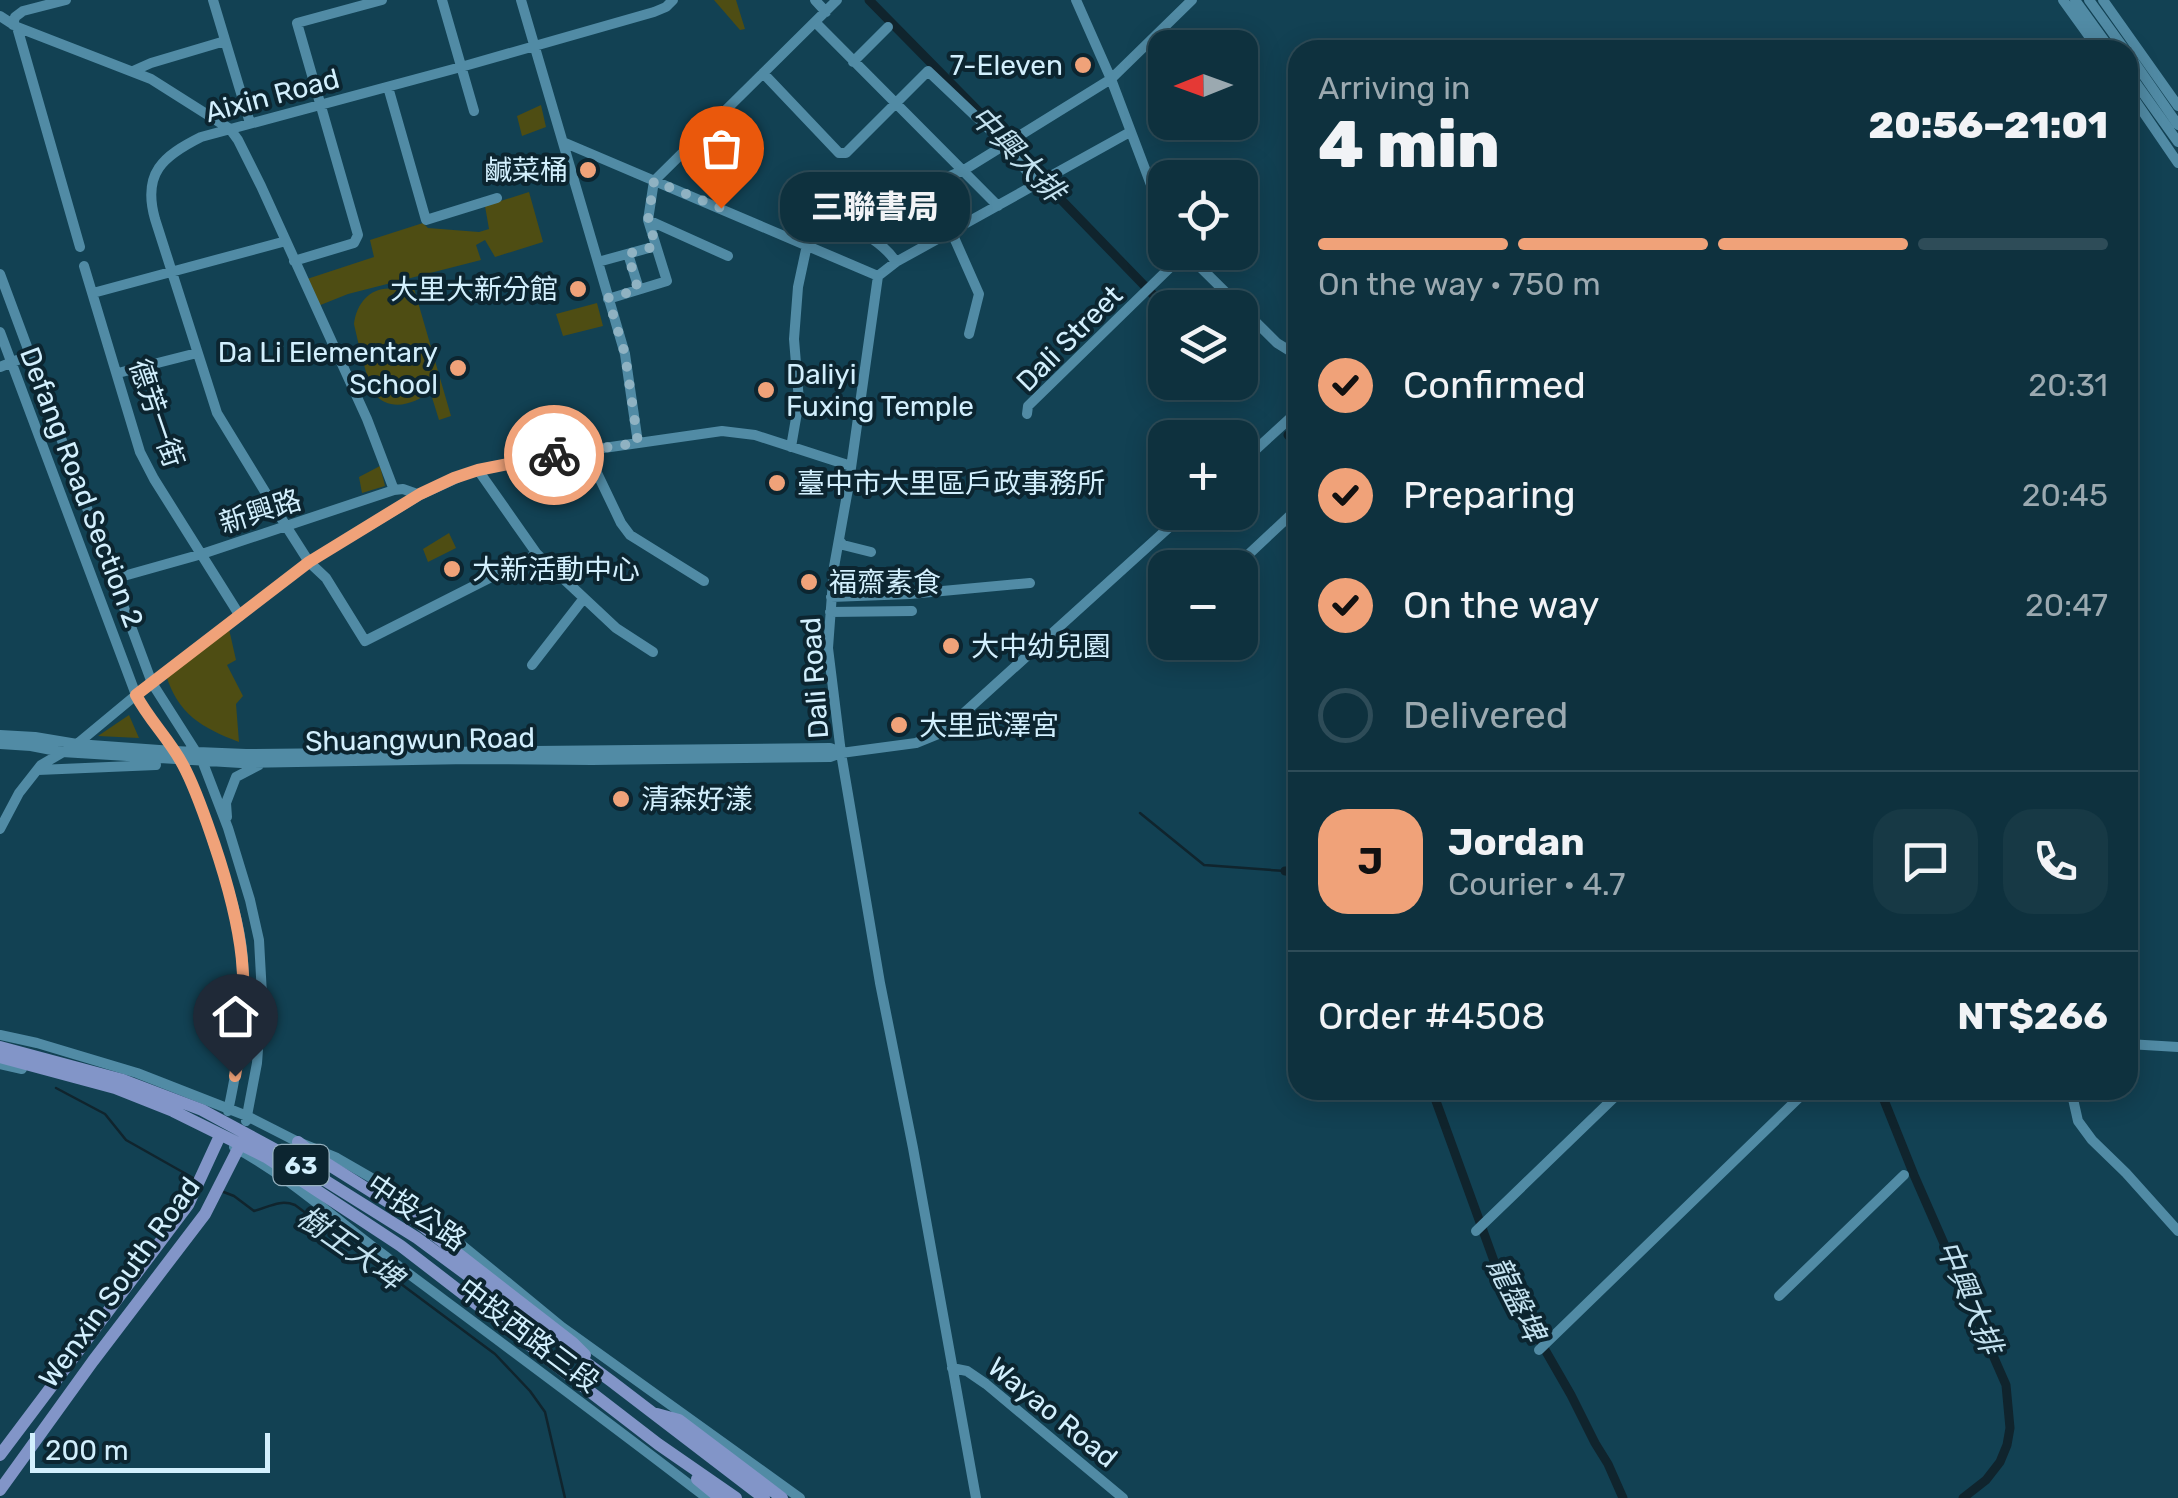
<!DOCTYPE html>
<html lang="en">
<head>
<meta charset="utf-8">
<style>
	:root { --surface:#0e313e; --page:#173945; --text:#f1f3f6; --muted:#9ba9b0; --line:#2e4c58; --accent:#f0a279 }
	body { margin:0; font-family:Rubik,"Noto Sans TC",sans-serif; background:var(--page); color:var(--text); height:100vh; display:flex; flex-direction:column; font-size:38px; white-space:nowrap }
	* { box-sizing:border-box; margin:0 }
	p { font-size:32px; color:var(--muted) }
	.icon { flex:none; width:55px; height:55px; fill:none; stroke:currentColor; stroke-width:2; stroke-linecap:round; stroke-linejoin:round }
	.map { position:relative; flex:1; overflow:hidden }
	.drawer { position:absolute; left:1288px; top:40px; width:850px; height:1060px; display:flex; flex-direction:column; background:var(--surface); border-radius:30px; box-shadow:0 5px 25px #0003,0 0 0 2px var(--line) }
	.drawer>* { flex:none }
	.needle { width:65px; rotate:269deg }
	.fabs { position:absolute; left:1148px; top:30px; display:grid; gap:20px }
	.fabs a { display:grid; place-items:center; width:110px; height:110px; border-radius:20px; background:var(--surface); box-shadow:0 5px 25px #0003,0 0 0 2px var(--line); font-size:50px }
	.scale { position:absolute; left:30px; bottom:25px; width:240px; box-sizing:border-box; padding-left:10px; border:5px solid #d2effd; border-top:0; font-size:28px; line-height:35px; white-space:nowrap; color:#d2effd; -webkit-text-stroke:8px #0c2530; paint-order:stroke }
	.pin { position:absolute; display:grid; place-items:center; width:85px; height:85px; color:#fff; margin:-102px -42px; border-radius:50% 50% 50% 0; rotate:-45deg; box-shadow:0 0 10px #0007 }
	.pin .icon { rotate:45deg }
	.courier { position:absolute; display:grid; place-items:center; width:100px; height:100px; margin:-50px; border:8px solid #f0a279; border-radius:50%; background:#fff; color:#222; box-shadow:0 2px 12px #0007 }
	.bubble { position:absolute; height:70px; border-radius:30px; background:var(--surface); box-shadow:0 5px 25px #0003,0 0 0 2px var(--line); font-size:32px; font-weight:800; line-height:70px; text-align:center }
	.headline em { font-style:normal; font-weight:800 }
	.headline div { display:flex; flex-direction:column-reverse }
	.headline { display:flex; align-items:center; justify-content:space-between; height:170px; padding:0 30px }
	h1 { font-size:65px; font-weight:800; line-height:75px }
	.bar { display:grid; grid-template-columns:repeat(4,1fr); gap:15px 10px; align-content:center; height:120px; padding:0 30px }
	.bar i { height:12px; border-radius:8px; background:var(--line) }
	.bar .active { background:var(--accent) }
	.bar p { grid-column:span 4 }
	.line { display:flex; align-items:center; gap:25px; padding:0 30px; border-top:2px solid var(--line) }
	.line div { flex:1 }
	.round { display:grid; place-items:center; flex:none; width:105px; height:105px; border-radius:30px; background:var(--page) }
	ol { padding:0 30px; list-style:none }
	li { display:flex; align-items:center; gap:30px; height:110px }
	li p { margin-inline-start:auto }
	li .icon { padding:10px; border-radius:50%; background:var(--accent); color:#111; stroke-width:4 }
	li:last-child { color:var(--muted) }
	li i { width:55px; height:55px; border:5px solid var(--line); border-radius:50% }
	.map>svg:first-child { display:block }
	.green { fill:#4e4d13 }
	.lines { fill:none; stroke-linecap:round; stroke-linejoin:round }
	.stream { stroke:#10242d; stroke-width:2.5 }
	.canal { stroke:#10242d; stroke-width:9 }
	.minor { stroke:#518ba5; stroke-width:10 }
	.major { stroke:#8295c8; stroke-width:12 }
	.done { stroke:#8fb2c2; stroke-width:10; stroke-dasharray:0 18 }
	.route { stroke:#f0a279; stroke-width:12 }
	.poi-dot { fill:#f0a279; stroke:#0c2530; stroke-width:4 }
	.labels { text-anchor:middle; stroke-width:8; stroke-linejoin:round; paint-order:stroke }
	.shield { fill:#0c2530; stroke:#97b2c0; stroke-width:2.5 }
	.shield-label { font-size:25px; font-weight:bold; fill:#d2effd }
	.poi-label { font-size:28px; fill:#d2effd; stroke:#0c2530; text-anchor:start }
	.street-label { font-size:28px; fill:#d2effd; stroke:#0c2530 }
	.water-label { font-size:30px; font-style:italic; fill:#c4e2f0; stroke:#0c2530 }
</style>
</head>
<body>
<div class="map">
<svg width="2178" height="1498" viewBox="0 0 2178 1498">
	<rect width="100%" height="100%" fill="#124153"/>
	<path class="green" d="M 714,0 L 736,0 L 745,29 L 740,30 Z
		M 541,105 L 546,127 L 522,136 L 517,116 Z
		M 529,192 L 543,242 L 495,257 L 485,240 L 476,245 L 481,260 L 348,294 L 318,306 L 307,279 L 374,257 L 370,240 L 423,223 L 428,228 L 479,232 L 489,229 L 485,206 Z
		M 413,285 L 451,416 L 439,420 L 430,391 C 416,404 389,413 374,393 C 368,384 357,338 354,324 C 357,298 378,281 404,292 L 404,287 Z
		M 597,303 L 603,326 L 563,336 L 556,314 Z
		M 380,466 L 385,486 L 362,493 L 359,477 Z
		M 449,533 L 456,548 L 428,562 L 423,549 Z
		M 229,629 L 236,660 L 227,665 L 243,696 L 236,704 L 239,742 C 202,728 178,714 166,675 Z
		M 129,715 L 139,738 L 98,736 Z"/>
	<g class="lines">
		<path class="stream" d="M 1140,813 L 1204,865 L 1285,871
			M 56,1088 L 105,1114 L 126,1140 L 195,1179
			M 221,1191 L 234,1196 L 254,1211 C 269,1207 280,1199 295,1205 L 495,1354 L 530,1391 L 545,1412 L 565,1498"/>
		<path class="canal" d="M 869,0 L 993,126
			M 1014,148 L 1044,182 L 1166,308
			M 1288,435 L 1298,445
			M 1285,871 L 1298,872
			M 1432,1090 L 1494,1261 L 1571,1395 L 1595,1443 L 1608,1464 L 1623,1498
			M 1880,1090 L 1914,1175 L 2006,1385 L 2010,1428 L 2007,1445 L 2000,1462 L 1986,1480 L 1963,1498"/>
		<path class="minor" d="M 213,0 L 250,123
			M 442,0 L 474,111
			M 521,0 L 625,354 L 638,443
			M 815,0 L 826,12
			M 1076,0 L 1111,79 L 1159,206 L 1165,218
			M 2063,0 L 2099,50
			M 2075,0 L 2111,50
			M 2089,0 L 2125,50
			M 2103,0 L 2178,106
			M 0,16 L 17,27 L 151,79 L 230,129 L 238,140 L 261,186 L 367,419 L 394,490
			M 815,22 L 998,206
			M 13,25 L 15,17 L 23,11 L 66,0
			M 17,27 L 80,247
			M 2128,53 L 2178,125
			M 853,62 L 888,27
			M 133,71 L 151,63 L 225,41
			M 2128,72 L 2178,142
			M 763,73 L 839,153 L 846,153 L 928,71 L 1005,144 L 1037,184
			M 388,87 L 426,220 L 497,198
			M 2128,90 L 2178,163
			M 563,142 L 878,276
			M 829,217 C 852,226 882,240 896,262
			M 648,220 L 728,256
			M 952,233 L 979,294 L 969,334
			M 1189,252 L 1199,266 L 1277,343 L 1298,356
			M 628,254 L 639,289
			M 294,261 L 354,243 L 358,235 L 297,23 L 382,0
			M 598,262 L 656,246
			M 84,266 L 140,452 L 154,479 L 240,616
			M 0,274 L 152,683 L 203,763 L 228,828 L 250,900 L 259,940 L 262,995 L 257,1063 L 246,1121
			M 878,276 L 848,489 L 834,567 L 828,648 L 841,753 L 880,983 L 913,1148 L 976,1498
			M 878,276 L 896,262 L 1130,132
			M 93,293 L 286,241
			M 608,299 L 667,281 L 648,220 L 654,181 L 837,0
			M 0,332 L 136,695 C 149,720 170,741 183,766 C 196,790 206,818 214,845 C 225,876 236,909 241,942 C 249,998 240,1055 228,1111
			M 0,367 L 30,355
			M 118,373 L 197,353
			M 1027,414 L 1028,406 L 1186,252
			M 791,447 L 799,401 L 794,339 L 798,287 L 807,245 L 831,214 L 933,183 L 964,170 L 1111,79 L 1192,0
			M 586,450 L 621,523 L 630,535 L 704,581
			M 1240,464 L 1298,411
			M 478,470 L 537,554 L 616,628 L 653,652
			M 839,540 L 843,545 L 871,552
			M 537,554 L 365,641 L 326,578 L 309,562 L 286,526 L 217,413 L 155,219 C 142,173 163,156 201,137 L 461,67 L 654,12 L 666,7 L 673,0
			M 1234,568 L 1298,508
			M 113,579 L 202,554 L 394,490 L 403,489 L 420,495
			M 831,597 L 910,594 L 1030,583
			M 830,612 L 912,611
			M 532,665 L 584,598
			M 0,735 L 35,737 L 77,744 L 173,751 L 246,754 L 830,748 L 840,752
			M 0,744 L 31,746 L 62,752 L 241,763 L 470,759 L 592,760 L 830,757 L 841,753 L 916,743 L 943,732 L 1186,512
			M 38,770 L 156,765
			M 227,817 L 226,803 L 236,777 L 259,765
			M 0,829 L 19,793 L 41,765 L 77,744 L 136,695 L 309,562 L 420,495 L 466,474 L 520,460 L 722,431 L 755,435 L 851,466
			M 0,1035 L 37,1043 L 137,1073 L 247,1116 L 298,1142 L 337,1158 L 370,1177 L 452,1237 L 562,1327 L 800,1498
			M 2128,1044 L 2178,1047
			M 0,1064 L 22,1069
			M 2071,1090 L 2078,1121 L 2092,1140 L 2126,1173 L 2178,1231
			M 1426,1094 L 1431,1090
			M 234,1147 C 290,1177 337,1221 389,1259 C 495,1338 602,1417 707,1498
			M 1476,1231 L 1622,1090
			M 1779,1296 L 1904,1175
			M 1539,1350 L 1807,1090
			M 952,1368 L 967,1371 L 986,1384 L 1123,1498"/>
		<path class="major" d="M 0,1047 L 123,1080 L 202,1110 L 278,1151 L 417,1238 L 611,1381 L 764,1498
			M 0,1057 L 115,1088 L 173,1111 L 266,1157 L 401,1246 L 658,1444 L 736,1498
			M 298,1142 L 318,1158 L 407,1214 L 573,1343 L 585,1355
			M 657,1414 L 679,1420 L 782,1498
			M 0,1455 L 188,1205 L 218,1140
			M 697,1479 L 720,1498
			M 0,1490 L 93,1361 L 205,1214 L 238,1149"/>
	</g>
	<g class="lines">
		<path class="done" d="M 554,455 L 638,443 L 625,354 L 608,298 L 638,290 L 628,254 L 656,246 L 648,220 L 654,181 L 721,208"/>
		<path class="route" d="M 235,1076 C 252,986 243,929 214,843 C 205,817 196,789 183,765 C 170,740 149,720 136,695 L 309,562 L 420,494 L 454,478 L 478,470 L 554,455"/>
	</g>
	<g class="poi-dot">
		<circle cx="1083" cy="65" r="10"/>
		<circle cx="588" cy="170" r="10"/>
		<circle cx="578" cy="289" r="10"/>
		<circle cx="458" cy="368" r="10"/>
		<circle cx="766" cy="390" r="10"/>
		<circle cx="777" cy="483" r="10"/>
		<circle cx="452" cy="569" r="10"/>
		<circle cx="809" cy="582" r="10"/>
		<circle cx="951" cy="646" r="10"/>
		<circle cx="899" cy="725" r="10"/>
		<circle cx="621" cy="799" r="10"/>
	</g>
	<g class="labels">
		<rect class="shield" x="273.5" y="1145" width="55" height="40" rx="8"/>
		<g class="shield-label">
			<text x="301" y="1174">63</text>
		</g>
		<g class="poi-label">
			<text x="1063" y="75" text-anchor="end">7-Eleven</text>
			<text x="568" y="180" text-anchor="end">鹹菜桶</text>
			<text x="558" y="299" text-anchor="end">大里大新分館</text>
			<text x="438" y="362" text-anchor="end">Da Li Elementary<tspan x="438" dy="32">School</tspan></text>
			<text x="786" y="384">Daliyi<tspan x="786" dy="32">Fuxing Temple</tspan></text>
			<text x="797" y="493">臺中市大里區戶政事務所</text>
			<text x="472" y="579">大新活動中心</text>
			<text x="829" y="592">福齋素食</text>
			<text x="971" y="656">大中幼兒園</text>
			<text x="919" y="735">大里武澤宮</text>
			<text x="641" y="809">清森好漾</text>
		</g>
		<g class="street-label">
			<text transform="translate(272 95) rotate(-15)" y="10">Aixin Road</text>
			<text transform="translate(1069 338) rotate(-45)" y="10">Dali Street</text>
			<text transform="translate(157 413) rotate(71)" y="10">德芳一街</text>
			<text transform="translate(82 487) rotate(69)" y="10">Defang Road Section 2</text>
			<text transform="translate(260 511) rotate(-18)" y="10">新興路</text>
			<text transform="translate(814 678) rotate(-94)" y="10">Dali Road</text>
			<text transform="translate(420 739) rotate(-1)" y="10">Shuangwun Road</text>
			<text transform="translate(417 1212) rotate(34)" y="10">中投公路</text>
			<text transform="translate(119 1282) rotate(-54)" y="10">Wenxin South Road</text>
			<text transform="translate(529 1335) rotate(37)" y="10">中投西路三段</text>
			<text transform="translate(1053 1412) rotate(39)" y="10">Wayao Road</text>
		</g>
		<g class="water-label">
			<text transform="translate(1017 154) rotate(46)" y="10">中興大排</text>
			<text transform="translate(350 1248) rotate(35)" y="10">樹王大埤</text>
			<text transform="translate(1969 1297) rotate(67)" y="10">中興大排</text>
			<text transform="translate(1516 1299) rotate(63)" y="10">龍盤埤</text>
		</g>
	</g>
</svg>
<div class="fabs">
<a><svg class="needle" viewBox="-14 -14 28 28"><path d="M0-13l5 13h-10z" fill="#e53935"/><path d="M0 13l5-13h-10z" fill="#9ba9b0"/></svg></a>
<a><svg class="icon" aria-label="locate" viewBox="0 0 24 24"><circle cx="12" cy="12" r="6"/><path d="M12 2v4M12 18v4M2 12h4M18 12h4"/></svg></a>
<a><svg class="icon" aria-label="layers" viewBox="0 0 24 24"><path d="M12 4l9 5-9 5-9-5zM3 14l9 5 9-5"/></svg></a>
<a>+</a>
<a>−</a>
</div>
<div class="scale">200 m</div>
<div class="pin" style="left:721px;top:208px;background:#ea580c"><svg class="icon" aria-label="bag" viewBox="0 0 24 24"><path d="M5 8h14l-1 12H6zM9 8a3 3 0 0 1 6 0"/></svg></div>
<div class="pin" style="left:235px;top:1076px;background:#1f2937"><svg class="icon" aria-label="home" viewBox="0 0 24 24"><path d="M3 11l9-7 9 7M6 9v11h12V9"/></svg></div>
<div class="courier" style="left:554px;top:455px"><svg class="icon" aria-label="bike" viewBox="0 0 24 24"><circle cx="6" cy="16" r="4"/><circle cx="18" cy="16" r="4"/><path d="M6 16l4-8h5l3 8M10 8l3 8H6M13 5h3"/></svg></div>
<div class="bubble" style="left:780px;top:172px;width:190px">三聯書局</div>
<section class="drawer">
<div class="headline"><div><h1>4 min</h1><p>Arriving in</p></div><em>20:56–21:01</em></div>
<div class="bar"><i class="active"></i><i class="active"></i><i class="active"></i><i></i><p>On the way · 750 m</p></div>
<ol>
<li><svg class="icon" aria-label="check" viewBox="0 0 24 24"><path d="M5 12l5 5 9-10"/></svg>Confirmed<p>20:31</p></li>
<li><svg class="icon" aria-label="check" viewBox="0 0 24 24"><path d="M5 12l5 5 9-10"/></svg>Preparing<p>20:45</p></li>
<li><svg class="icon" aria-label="check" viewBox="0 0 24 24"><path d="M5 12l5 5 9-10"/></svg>On the way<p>20:47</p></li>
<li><i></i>Delivered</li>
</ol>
<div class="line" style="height:180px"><b class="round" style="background:var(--accent);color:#111">J</b><div><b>Jordan</b><p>Courier · 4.7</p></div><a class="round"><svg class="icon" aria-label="chat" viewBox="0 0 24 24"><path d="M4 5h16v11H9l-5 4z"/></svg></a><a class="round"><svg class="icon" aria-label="phone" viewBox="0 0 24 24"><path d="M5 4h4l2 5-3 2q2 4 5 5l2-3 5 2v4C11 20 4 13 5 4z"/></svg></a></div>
<div class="line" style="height:130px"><div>Order #4508</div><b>NT$266</b></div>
</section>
</div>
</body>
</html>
